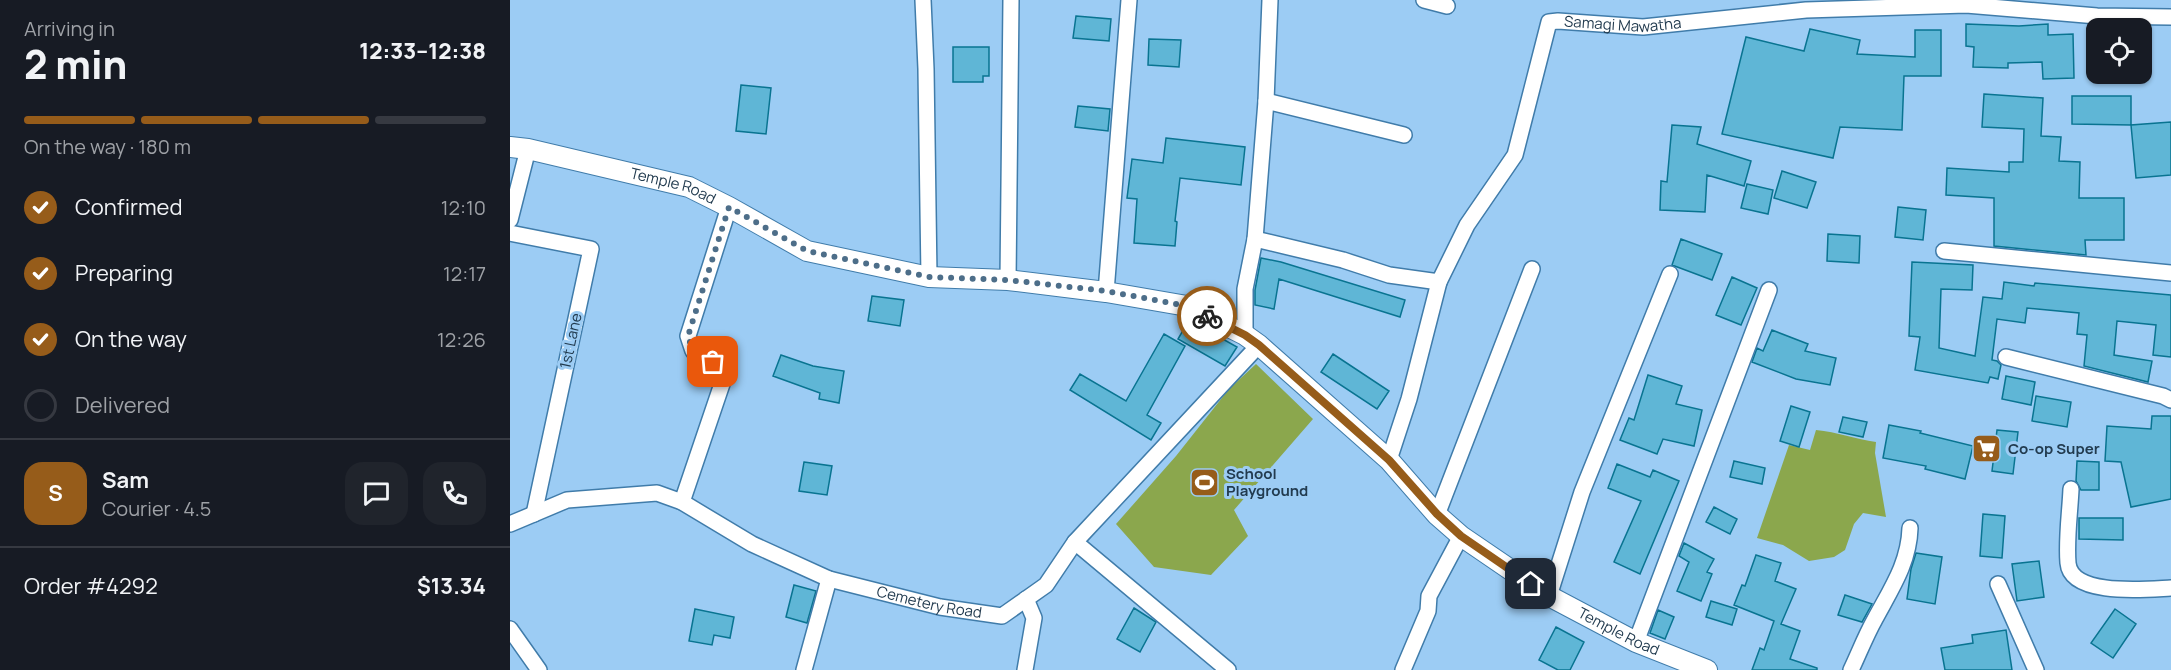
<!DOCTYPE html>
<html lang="en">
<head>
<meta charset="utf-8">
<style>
	:root { --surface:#171b24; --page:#20242c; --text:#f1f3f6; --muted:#9ea1a6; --line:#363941; --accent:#965c1a }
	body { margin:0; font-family:Manrope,sans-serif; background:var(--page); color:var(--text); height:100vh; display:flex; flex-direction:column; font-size:22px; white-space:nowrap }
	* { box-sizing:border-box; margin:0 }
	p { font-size:20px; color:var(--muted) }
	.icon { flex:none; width:33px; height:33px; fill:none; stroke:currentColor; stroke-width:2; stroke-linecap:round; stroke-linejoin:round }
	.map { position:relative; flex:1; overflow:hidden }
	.sheet { display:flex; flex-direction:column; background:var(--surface); width:510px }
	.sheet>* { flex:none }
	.fabs { position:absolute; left:1576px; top:18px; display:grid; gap:12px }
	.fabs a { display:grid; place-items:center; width:66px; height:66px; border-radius:12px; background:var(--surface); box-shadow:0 2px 4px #0004; font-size:30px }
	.pin { position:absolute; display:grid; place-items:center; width:51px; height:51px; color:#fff; margin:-26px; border-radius:12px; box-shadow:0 3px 9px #0006 }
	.courier { position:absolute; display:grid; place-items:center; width:60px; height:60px; margin:-30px; border:4px solid #965c1a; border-radius:50%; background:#fff; color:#222; box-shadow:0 2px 8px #0007 }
	.headline em { font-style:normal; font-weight:800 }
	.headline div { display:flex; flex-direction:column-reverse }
	.headline { display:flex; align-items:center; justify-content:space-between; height:102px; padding:0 24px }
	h1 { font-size:39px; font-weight:800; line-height:45px }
	.bar { display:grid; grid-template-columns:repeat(4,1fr); gap:9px 6px; align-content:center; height:72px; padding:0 24px }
	.bar i { height:8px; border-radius:4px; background:var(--line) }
	.bar .active { background:var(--accent) }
	.bar p { grid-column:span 4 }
	.line { display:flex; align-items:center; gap:15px; padding:0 24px; border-top:2px solid var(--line) }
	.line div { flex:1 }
	.round { display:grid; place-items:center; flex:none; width:63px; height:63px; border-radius:18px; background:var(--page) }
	ol { padding:0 24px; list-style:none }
	li { display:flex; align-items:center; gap:18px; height:66px }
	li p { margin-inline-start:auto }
	li .icon { padding:6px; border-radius:50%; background:var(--accent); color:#fff; stroke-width:4 }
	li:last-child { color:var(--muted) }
	li i { width:33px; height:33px; border:3px solid var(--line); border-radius:50% }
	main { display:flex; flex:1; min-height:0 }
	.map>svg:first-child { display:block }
	.green { fill:#8ba74d }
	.building { fill:#5fb6d6; stroke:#097491; stroke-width:1.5 }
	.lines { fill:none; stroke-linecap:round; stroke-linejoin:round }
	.minor-casing { stroke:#407caa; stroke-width:18 }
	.major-casing { stroke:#407caa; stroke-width:22 }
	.minor { stroke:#fff; stroke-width:15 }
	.major { stroke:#fff; stroke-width:20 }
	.done { stroke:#4d6e89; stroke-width:6; stroke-dasharray:0 10.8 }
	.route { stroke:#965c1a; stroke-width:8 }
	.labels { text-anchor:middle; stroke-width:6; stroke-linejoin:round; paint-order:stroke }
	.street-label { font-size:15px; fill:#223b4f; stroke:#9cccf4 }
	.poi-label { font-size:15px; font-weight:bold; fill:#223b4f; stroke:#9cccf4; text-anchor:start }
</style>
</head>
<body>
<main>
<section class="sheet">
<div class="headline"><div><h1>2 min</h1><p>Arriving in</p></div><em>12:33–12:38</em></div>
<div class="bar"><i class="active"></i><i class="active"></i><i class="active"></i><i></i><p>On the way · 180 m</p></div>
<ol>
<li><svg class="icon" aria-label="check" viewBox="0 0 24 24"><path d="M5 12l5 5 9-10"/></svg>Confirmed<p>12:10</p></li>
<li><svg class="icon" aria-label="check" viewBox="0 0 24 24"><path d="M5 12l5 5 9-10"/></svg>Preparing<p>12:17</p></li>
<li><svg class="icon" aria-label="check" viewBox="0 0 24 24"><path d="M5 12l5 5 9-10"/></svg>On the way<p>12:26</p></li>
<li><i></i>Delivered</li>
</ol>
<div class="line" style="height:108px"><b class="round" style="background:var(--accent);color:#fff">S</b><div><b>Sam</b><p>Courier · 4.5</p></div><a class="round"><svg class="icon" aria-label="chat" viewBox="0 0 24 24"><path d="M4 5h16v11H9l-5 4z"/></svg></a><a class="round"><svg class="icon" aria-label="phone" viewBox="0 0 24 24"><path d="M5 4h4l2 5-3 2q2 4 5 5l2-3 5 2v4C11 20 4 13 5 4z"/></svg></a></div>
<div class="line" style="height:78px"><div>Order #4292</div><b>$13.34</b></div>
</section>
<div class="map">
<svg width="1661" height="670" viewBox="0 0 1661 670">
	<rect width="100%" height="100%" fill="#9cccf4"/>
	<path class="green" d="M 746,364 L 803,419 L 724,510 L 738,536 L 701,575 L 644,567 L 606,524 L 666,456 L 719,389 Z
		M 1306,430 C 1327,432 1346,439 1366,442 L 1365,453 L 1376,517 L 1353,513 L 1344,524 L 1335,550 L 1324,557 L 1299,561 L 1273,545 L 1247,538 L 1279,445 L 1300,450 Z"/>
	<path class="building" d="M 566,16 L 601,19 L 599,41 L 563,38 Z
		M 1456,24 L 1509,26 L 1538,24 L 1538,35 L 1563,34 L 1564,78 L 1533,79 L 1532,62 L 1498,63 L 1498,68 L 1463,67 L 1464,47 L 1456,46 Z
		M 1300,29 L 1350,40 L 1347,54 L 1405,57 L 1405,30 L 1431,30 L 1431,76 L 1394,76 L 1392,130 L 1330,127 L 1323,158 L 1212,134 L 1236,37 L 1294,51 Z
		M 639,39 L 671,40 L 669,67 L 638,65 Z
		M 443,47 L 479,47 L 479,76 L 473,76 L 473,82 L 443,82 Z
		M 231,85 L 261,88 L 256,134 L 226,131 Z
		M 1474,94 L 1533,98 L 1531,136 L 1551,137 L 1549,161 L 1570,162 L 1569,198 L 1614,198 L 1614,240 L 1575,240 L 1576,255 L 1484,246 L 1484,198 L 1436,195 L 1437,168 L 1499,172 L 1499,162 L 1513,162 L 1514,129 L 1472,127 Z
		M 1562,96 L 1621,96 L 1621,125 L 1562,124 Z
		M 568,106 L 600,109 L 598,131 L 565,127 Z
		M 1661,122 L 1661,175 L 1626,178 L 1621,125 Z
		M 1162,125 L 1191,127 L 1187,144 L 1241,161 L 1234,186 L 1197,175 L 1195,212 L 1150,210 L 1151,181 L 1157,182 Z
		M 656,138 L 735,147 L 731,185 L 670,178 L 665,221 L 667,222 L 665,246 L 624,243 L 627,199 L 617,198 L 622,159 L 653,163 Z
		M 1272,171 L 1306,182 L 1297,208 L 1264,198 Z
		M 1237,184 L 1263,190 L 1258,214 L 1231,208 Z
		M 1388,207 L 1416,210 L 1413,240 L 1385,237 Z
		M 1318,234 L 1350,236 L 1349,263 L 1317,261 Z
		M 1171,239 L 1212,254 L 1202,280 L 1162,265 Z
		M 751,258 L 771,262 L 895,300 L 890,317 L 769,279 L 764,309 L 745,305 L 745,290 Z
		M 1402,262 L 1463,265 L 1462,290 L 1431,289 L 1429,348 L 1465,356 L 1473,297 L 1492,299 L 1494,282 L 1524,286 L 1525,283 L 1661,295 L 1661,357 L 1643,355 L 1646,325 L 1607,321 L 1604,355 L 1642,361 L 1638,382 L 1574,366 L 1577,335 L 1567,334 L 1569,313 L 1517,308 L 1515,323 L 1487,319 L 1482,360 L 1487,361 L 1491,365 L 1488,379 L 1480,377 L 1478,383 L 1405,370 L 1410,337 L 1399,336 Z
		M 1222,277 L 1247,288 L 1231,325 L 1206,315 Z
		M 362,296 L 394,300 L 390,326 L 358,321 Z
		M 679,320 L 727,347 L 715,366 L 668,339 Z
		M 1262,330 L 1298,344 L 1295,351 L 1326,358 L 1320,385 L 1286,379 L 1242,362 L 1247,348 L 1253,351 Z
		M 654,334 L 675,346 L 637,415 L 651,423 L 641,440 L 560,390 L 570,374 L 616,401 Z
		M 823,354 L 879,391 L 867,409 L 811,372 Z
		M 271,355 L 303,366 L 334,371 L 329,403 L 309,399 L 310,393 L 263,376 Z
		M 1138,375 L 1172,386 L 1166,404 L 1192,410 L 1184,446 L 1153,439 L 1147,454 L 1110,440 L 1119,418 L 1124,420 Z
		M 1496,376 L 1525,382 L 1521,405 L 1492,399 Z
		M 1526,396 L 1561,402 L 1557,427 L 1522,421 Z
		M 1281,406 L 1300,412 L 1289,447 L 1270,441 Z
		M 1642,416 L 1661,416 L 1661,499 L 1621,507 L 1611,462 L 1595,461 L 1597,426 L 1641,429 Z
		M 1333,417 L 1357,422 L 1353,437 L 1329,432 Z
		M 1379,425 L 1411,431 L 1410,433 L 1463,446 L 1455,479 L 1415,469 L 1416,466 L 1373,458 Z
		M 1487,430 L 1508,432 L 1503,474 L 1482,471 Z
		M 1224,461 L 1255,468 L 1252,484 L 1220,477 Z
		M 1567,461 L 1589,462 L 1589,490 L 1571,490 L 1566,481 Z
		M 294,462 L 322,466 L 317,495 L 289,491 Z
		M 1107,464 L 1140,477 L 1143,470 L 1169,481 L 1130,574 L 1104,562 L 1131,501 L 1098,488 Z
		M 1204,507 L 1227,519 L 1220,534 L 1196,522 Z
		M 1473,514 L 1495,516 L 1492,558 L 1470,556 Z
		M 1569,518 L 1613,518 L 1613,540 L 1569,539 Z
		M 1174,543 L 1204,559 L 1197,572 L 1202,574 L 1191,601 L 1167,591 L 1179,562 L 1169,556 Z
		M 1406,553 L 1432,557 L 1425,604 L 1397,599 L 1401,569 Z
		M 1246,555 L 1271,563 L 1265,581 L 1286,589 L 1271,624 L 1290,631 L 1280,659 L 1307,668 L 1307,670 L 1242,670 L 1250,648 L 1254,650 L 1264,621 L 1224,605 L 1232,585 L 1235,586 Z
		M 1529,561 L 1534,597 L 1507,601 L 1502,564 Z
		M 284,585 L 306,591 L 297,623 L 276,617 Z
		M 1335,595 L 1362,604 L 1352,622 L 1328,615 Z
		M 1201,601 L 1227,609 L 1222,625 L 1196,617 Z
		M 624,608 L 646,622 L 630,652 L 607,639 Z
		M 185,609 L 224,617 L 220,638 L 204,635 L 202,645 L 179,641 Z
		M 1605,609 L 1626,624 L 1603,658 L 1581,643 Z
		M 1148,610 L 1164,617 L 1155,639 L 1140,633 Z
		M 1046,627 L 1074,642 L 1060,670 L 1048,670 L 1029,660 Z
		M 1496,630 L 1502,670 L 1435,670 L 1431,648 L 1463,643 L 1462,635 Z"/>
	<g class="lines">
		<defs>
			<g id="minor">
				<path d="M 413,0 L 416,69 L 419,277"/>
				<path d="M 914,0 L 937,6"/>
				<path d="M 756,101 L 894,135"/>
				<path d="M 0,220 L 18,149"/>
				<path d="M 0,233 L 81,249 L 24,514"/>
				<path id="s1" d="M 745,239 L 833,260 L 879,275 L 929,282 L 957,225 L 1005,155 L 1039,22 L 1048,21 L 1133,27 L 1296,10 L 1456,5 L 1587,16 L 1661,17"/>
				<path d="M 1434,251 L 1661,273"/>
				<path d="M 498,280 L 501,0"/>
				<path d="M 596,292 L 619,0"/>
				<path d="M 735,335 L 735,289 L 745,239 L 756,101 L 760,0"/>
				<path d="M 1496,357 L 1653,396 L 1661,400"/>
				<path d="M 879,460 L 899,399 L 929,282"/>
				<path d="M 1561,489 C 1560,512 1556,539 1558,563 C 1561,597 1637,589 1661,588"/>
				<path d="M 172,502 L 213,381 L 203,362 L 183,351 L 178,336 L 219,207"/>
				<path d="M 927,515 L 1022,269"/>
				<path id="s2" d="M 0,524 L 57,500 L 147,493 L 172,502 L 242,544 L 319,579 L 430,607 L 492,616 L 536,585 L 565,542 L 749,345"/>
				<path d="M 565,542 L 718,670"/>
				<path d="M 1488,584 L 1526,670"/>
				<path d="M 1039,596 L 1072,492 L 1160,274"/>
				<path d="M 0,629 L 29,670"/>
				<path d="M 1126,642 L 1259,290"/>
				<path d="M 294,670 L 319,579"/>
				<path d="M 515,670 L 524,618 L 516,599"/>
				<path d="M 893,670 L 918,611 L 919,596 L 951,536"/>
				<path d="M 1341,670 C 1349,653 1356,635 1365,619 C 1381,589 1399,563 1400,528"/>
			</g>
			<g id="major">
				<path id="s3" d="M 0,147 L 18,149 L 179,187 L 219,207 L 297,251 L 419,277 L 498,280 L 596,292 L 677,306 L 735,335 L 749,345 L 879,460 L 927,515 L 951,536 L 1039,596 L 1126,642 L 1197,670"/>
			</g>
		</defs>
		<use href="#minor" class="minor-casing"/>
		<use href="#major" class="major-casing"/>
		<use href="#minor" class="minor"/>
		<use href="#major" class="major"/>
	</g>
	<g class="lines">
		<path class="done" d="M 203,362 L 183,351 L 178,336 L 219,207 L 297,251 L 419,277 L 498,280 L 596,291 L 677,306 L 697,316"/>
		<path class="route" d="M 697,316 L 735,335 L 749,345 L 879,460 L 927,514 L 951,536 L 1021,584"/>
	</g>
	<defs>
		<symbol id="supermarket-square" viewBox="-11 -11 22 22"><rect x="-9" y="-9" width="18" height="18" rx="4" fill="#965c1a" stroke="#9cccf4"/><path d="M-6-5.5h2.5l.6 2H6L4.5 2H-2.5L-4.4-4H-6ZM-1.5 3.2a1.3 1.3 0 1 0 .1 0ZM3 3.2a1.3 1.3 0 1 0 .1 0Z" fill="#fff"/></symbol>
		<symbol id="stadium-square" viewBox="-11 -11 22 22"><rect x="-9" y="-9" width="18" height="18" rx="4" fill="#965c1a" stroke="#9cccf4"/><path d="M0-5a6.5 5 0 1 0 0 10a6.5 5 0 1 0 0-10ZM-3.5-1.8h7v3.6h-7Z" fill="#fff"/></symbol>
	</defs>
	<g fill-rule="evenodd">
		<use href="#supermarket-square" x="1460" y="432" width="33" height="33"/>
		<use href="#stadium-square" x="678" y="466" width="33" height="33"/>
	</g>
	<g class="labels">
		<g class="street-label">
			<text dy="5" stroke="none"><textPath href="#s1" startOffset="549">Samagi Mawatha</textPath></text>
			<text dy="5" stroke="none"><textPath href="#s3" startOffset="168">Temple Road</textPath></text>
			<text transform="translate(61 341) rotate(-78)" y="5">1st Lane</text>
			<text dy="5" stroke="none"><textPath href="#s2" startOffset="448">Cemetery Road</textPath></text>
			<text dy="5" stroke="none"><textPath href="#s3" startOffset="1248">Temple Road</textPath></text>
		</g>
		<g class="poi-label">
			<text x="1498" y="454">Co-op Super</text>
			<text x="716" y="479">School<tspan x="716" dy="17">Playground</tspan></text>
		</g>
	</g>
</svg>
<div class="fabs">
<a><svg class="icon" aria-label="locate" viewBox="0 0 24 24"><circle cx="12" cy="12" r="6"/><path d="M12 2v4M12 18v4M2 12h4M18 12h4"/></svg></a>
</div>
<div class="pin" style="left:203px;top:362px;background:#ea580c"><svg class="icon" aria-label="bag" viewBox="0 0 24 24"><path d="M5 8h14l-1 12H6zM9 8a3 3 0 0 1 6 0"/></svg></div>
<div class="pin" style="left:1021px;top:584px;background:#1f2937"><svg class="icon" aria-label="home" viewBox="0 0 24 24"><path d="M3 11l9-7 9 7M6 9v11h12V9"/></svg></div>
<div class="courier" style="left:697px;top:316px"><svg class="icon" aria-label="bike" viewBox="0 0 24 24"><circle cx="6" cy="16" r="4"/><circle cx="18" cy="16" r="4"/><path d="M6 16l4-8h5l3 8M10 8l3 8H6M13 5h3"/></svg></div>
</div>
</main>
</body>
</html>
